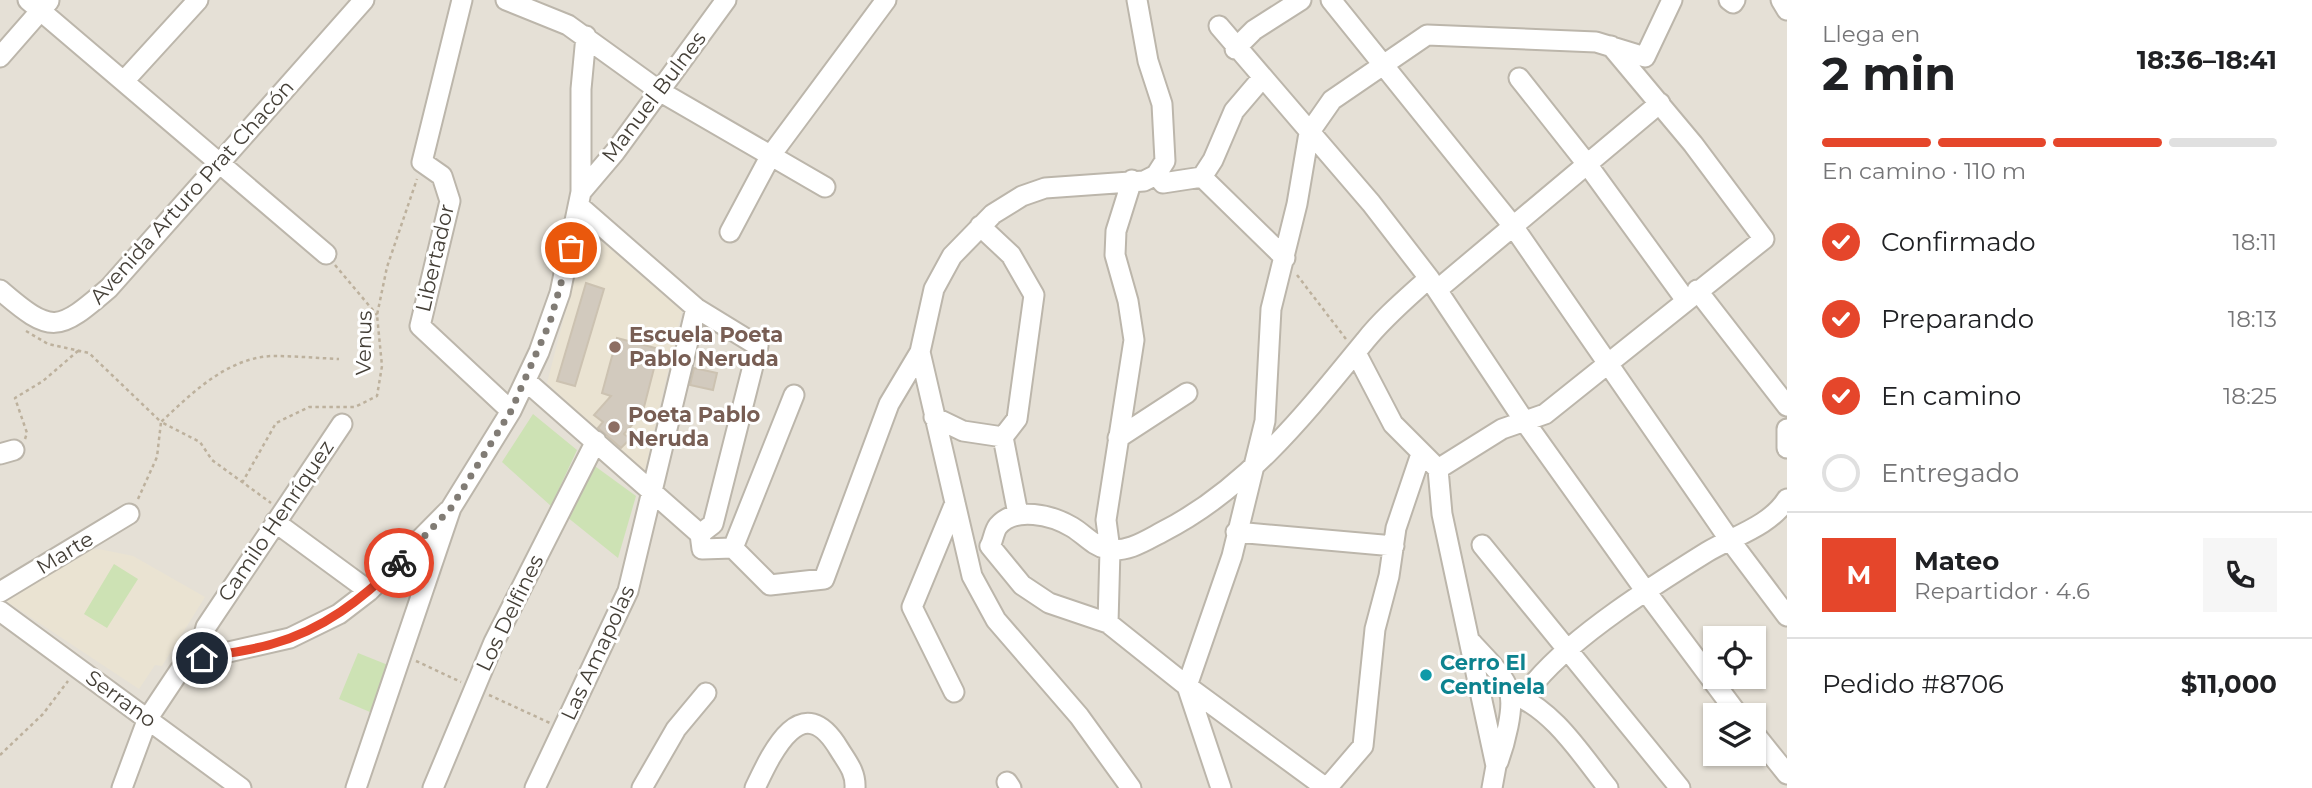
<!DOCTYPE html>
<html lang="es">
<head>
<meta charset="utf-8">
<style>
	:root { --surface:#fff; --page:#f6f6f6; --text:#202124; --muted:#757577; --line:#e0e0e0; --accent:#e5462b }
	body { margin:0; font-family:Montserrat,sans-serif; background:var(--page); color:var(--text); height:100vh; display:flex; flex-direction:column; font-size:26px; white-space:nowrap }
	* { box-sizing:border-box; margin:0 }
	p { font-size:23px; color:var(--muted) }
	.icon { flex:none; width:38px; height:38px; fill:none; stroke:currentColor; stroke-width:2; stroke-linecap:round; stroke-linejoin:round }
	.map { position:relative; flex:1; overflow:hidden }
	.panel { display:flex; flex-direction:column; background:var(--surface); width:525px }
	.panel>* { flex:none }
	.buttons { position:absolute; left:1703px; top:626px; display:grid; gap:14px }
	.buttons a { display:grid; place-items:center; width:63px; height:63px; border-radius:0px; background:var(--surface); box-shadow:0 2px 5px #0004; font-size:35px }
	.pin { position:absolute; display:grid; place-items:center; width:60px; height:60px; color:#fff; margin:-30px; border:4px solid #fff; border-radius:50%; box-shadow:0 2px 7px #0007 }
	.courier { position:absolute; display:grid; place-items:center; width:70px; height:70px; margin:-35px; border:5px solid #e5462b; border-radius:50%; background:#fff; color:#222; box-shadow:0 2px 9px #0007 }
	.head em { font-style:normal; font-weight:700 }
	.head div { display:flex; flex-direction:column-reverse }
	.head { display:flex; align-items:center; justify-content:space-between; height:119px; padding:0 35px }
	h1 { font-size:46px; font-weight:700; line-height:52px }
	.bar { display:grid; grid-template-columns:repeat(4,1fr); gap:10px 7px; align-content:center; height:84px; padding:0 35px }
	.bar i { height:9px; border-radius:5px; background:var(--line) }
	.bar .selected { background:var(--accent) }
	.bar p { grid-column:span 4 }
	.line { display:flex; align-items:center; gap:18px; padding:0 35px; border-top:2px solid var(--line) }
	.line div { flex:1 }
	.round { display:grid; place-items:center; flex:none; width:74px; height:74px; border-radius:0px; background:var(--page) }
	ol { padding:0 35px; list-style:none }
	li { display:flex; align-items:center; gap:21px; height:77px }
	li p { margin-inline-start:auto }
	li .icon { padding:7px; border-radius:50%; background:var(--accent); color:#fff; stroke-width:4 }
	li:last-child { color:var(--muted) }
	li i { width:38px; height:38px; border:4px solid var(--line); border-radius:50% }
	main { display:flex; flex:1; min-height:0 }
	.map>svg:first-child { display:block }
	.residential { fill:#e5e0d6; fill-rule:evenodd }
	.education { fill:#eae3d2 }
	.green { fill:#cde2b4 }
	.building { fill:#d2cabe; stroke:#ccc2b1; stroke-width:2 }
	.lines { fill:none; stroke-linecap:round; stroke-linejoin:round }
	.minor-casing { stroke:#bcb6ab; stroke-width:23 }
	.path { stroke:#bdb19d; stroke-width:2.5; stroke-dasharray:3.5 3.5; stroke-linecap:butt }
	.minor { stroke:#fff; stroke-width:19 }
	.done { stroke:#817c75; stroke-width:7; stroke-dasharray:0 12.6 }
	.route { stroke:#e5462b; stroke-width:9 }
	.education-dot { fill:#8d6e63; stroke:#fff; stroke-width:2.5 }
	.culture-dot { fill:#0f9aa8; stroke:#fff; stroke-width:2.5 }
	.labels { text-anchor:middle; stroke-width:6; stroke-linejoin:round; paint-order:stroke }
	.street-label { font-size:21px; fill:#443f37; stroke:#fff }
	.education-label { font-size:21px; font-weight:bold; fill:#785e54; stroke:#fff; text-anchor:start }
	.culture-label { font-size:21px; font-weight:bold; fill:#0d838f; stroke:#fff; text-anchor:start }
</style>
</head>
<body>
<main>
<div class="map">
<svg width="1787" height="788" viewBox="0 0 1787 788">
	<rect width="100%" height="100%" fill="#f2eee7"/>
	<path class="residential" d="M 0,0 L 1787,0 L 1787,788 L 0,788 ZM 1715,639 L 1754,639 L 1754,677 L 1715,677 ZM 1715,716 L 1754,716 L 1754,754 L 1715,754 Z"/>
	<path class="education" d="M 587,229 L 682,311 L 644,474 L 547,383 Z
		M 99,549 L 133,556 L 205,597 L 162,666 L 155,665 L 139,689 L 6,601 L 88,550 Z"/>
	<path class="green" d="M 533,414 L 577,450 L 551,506 L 502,462 Z
		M 592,464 L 636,496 L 618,558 L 567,517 Z
		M 114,564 L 138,579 L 107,628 L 84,614 Z
		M 358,653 L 388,665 L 370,712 L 339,699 Z"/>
	<path class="building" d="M 586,283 L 604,289 L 575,386 L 557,381 Z
		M 617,338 L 659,349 L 644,407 L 629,423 L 632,425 L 624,434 L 630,439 L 621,448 L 598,428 L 603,422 L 594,415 L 611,396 L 602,393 Z
		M 694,368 L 717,373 L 713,390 L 690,385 Z"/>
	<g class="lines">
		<defs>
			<path id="minor" d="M 28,0 L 326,254
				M 462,0 L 422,162 L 442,176 L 450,201 L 420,326 L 511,411
				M 506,0 L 568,25 L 661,92 L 825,187
				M 1331,0 L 1513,226 L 1729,539 L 1787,616
				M 1729,0 L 1733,3 L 1735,0
				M 1781,0 L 1787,10
				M 1219,26 L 1371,203 L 1429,278 L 1525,422 L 1647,593 L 1739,716
				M 1235,49 L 1254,30 L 1301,0
				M 0,57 L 49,1
				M 1519,78 L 1587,164 L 1685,299
				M 124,81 L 198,0
				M 1156,175 L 1163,183 L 1202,177 L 1213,160 L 1234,111 L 1263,77
				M 1202,177 L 1285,258
				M 581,192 L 615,152 L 726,0
				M 579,206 L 696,308 L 758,346 L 713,524 L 700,534
				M 980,226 L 1011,255 L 1034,295 L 1017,419 L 1003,437 L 1018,514
				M 730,232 L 771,155 L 886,0
				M 0,290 C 52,335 58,332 109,288 L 364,0
				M 1437,290 L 1660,103
				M 1697,290 L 1787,406
				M 1356,353 L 1393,424 L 1438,469 L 1442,514 L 1496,766 L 1492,788
				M 526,381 L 700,534
				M 934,417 L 963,431 L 1003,437
				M 1787,429 L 1787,448
				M 1118,438 L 1187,393
				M 0,454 L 14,450
				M 1438,469 L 1502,429 L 1545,414 L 1764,239 L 1693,144 L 1611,46
				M 275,522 L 369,591
				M 1236,532 L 1394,546
				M 700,534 L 702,549 L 733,548 L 770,585 L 824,579 L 889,404 L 920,352
				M 1482,545 L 1680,788
				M 733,548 L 794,395
				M 0,592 L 129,514
				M 0,611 L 241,788
				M 1108,623 L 1110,550 L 1106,520 L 1134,340 L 1128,301 L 1115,255 L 1116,231 L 1132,180
				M 1472,643 C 1484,657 1503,673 1509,691 C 1515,707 1504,746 1498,762
				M 210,656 L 202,643 L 206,627 L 342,424
				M 1536,681 C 1576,634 1654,585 1707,552 C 1734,536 1770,526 1787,499
				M 954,692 L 912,607 L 955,503
				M 1511,693 C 1554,710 1580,753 1608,788
				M 1754,733 L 1787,774
				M 1007,782 L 1011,788
				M 122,788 L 148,718 L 180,670 L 202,658 L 290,638 L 339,614 L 369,591 L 448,511
				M 356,788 L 451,508 L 511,411 L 539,352 L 560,293 L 581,192 L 581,89 L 586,36
				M 433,788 L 494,642 L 596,441
				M 535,788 L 628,591 L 696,308
				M 642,788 L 676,729 L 706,693
				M 755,788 C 772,752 802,687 839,749 C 847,762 856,772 855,788
				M 1131,788 L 1079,716 L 996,620 L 972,576 L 920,352 L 934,289 L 952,256 L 993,214 L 1022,196 L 1045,188 L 1144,181 L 1156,175 L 1165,161 L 1162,104 L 1148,61 L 1137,0
				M 1221,788 L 1187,686 L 1108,623 L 1049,603 L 1022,585 L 990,546 C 993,541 994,531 998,526 C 1015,506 1052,515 1072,527 C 1084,534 1093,546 1107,549 C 1127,553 1145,541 1162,532 C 1247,489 1306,413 1365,341 C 1383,318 1407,298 1429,278
				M 1326,788 L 1187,686 L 1232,556 L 1265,421 L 1271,309 L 1297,204 L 1309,133 L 1332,100 L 1427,35 L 1596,42 L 1645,57 L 1672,0
				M 1327,788 L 1363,746 L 1375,629 L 1389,576 L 1396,528 L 1421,454"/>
		</defs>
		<use href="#minor" class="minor-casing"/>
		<path class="path" d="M 335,265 L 377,315
			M 1297,275 L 1346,339
			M 26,331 L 48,344 L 89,353 L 161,422 C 192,393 227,358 272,356 C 294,356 317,358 339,359
			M 25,439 L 27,433 L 15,398 L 43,381 L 79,350
			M 242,483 L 276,423 L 309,407 L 355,407 L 377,396 L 382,366 L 377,315 L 387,267 L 417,179
			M 138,499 L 157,457 L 161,422 L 200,442 L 212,460 L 271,503
			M 416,661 L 461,682
			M 489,695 L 550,723
			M 0,755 L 43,714 L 68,681"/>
		<use href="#minor" class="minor"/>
	</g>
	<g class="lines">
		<path class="done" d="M 399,563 L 451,508 L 511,411 L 550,322 L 571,248"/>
		<path class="route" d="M 202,658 C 225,653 249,651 272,644 C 323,630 362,599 399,563"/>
	</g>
	<g class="education-dot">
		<circle cx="615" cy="347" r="7"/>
		<circle cx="614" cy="427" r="7"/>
	</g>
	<circle class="culture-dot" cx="1426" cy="675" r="7"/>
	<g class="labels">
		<g class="street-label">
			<text transform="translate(654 97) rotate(-53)" y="7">Manuel Bulnes</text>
			<text transform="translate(192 192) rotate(-48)" y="7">Avenida Arturo Prat Chacón</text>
			<text transform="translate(435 258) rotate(-77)" y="7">Libertador</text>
			<text transform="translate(364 343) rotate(-89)" y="7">Venus</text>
			<text transform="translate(276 521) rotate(-56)" y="7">Camilo Henríquez</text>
			<text transform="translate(65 553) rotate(-31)" y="7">Marte</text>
			<text transform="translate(510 613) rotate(-64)" y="7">Los Delfines</text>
			<text transform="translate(598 653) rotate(-65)" y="7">Las Amapolas</text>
			<text transform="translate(121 699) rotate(36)" y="7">Serrano</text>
		</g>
		<g class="education-label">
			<text x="629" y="342">Escuela Poeta<tspan x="629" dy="24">Pablo Neruda</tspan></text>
			<text x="628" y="422">Poeta Pablo<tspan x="628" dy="24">Neruda</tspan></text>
		</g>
		<g class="culture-label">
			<text x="1440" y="670">Cerro El<tspan x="1440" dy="24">Centinela</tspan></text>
		</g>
	</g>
</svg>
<div class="buttons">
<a><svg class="icon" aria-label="locate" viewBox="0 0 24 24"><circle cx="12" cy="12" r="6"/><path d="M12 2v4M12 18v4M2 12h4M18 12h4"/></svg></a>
<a><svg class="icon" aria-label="layers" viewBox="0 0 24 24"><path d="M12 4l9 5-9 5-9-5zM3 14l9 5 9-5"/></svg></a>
</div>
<div class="pin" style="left:571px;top:248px;background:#ea580c"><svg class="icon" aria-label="bag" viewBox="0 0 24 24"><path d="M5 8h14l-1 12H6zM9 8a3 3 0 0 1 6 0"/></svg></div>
<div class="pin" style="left:202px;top:658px;background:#1f2937"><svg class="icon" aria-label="home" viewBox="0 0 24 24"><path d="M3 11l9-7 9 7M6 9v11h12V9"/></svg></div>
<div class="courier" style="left:399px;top:563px"><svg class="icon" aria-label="bike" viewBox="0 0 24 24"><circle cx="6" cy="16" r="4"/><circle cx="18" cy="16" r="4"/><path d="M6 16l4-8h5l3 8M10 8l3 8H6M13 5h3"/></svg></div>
</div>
<section class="panel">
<div class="head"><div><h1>2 min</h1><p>Llega en</p></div><em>18:36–18:41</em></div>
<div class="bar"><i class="selected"></i><i class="selected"></i><i class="selected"></i><i></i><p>En camino · 110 m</p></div>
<ol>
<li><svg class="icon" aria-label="check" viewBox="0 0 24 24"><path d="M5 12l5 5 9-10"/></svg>Confirmado<p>18:11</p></li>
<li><svg class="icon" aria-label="check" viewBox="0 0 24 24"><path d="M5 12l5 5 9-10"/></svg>Preparando<p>18:13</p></li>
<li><svg class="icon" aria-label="check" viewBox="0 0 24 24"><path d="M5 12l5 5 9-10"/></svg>En camino<p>18:25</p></li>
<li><i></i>Entregado</li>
</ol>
<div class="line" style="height:126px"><b class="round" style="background:var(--accent);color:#fff">M</b><div><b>Mateo</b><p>Repartidor · 4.6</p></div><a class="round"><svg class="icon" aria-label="phone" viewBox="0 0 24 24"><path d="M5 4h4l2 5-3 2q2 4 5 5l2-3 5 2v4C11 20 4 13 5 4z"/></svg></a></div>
<div class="line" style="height:91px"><div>Pedido #8706</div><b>$11,000</b></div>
</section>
</main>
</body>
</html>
